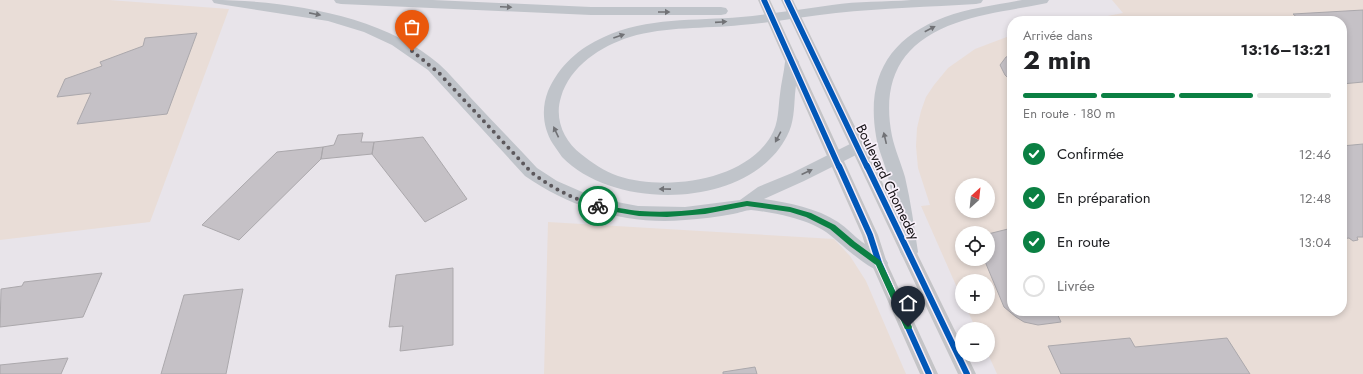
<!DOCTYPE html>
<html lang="fr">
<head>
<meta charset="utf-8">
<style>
	:root { --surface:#fff; --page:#f2f2f2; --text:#202124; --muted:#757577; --line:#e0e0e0; --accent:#0b8043 }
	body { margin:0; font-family:Jost,sans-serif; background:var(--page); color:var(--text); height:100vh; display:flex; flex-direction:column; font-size:15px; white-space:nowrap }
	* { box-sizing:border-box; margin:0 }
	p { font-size:13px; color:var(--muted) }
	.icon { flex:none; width:22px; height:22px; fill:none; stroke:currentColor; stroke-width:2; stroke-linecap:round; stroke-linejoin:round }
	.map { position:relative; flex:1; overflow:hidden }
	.drawer { position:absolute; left:1007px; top:16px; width:340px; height:300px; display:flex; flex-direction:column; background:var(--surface); border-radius:16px; box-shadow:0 2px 6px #0003 }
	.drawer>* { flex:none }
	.needle { width:26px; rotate:27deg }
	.controls { position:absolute; left:955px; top:178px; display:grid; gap:8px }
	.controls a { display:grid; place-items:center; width:40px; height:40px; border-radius:50%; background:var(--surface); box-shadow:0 2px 6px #0003; font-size:20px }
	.pin { position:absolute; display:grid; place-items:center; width:34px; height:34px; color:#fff; margin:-41px -17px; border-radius:50% 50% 50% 0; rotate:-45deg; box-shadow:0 0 4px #0007 }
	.pin .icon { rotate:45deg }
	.courier { position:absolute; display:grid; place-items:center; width:40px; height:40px; margin:-20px; border:3px solid #0b8043; border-radius:50%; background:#fff; color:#222; box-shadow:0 1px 5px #0007 }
	.overview em { font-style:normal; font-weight:700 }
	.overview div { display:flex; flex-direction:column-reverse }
	.overview { display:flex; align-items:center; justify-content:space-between; height:68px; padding:0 16px }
	h1 { font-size:26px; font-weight:700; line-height:30px }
	.bar { display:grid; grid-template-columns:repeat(4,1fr); gap:6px 4px; align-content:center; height:48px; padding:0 16px }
	.bar i { height:5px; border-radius:3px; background:var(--line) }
	.bar .on { background:var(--accent) }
	.bar p { grid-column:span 4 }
	ol { padding:0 16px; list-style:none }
	li { display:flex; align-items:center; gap:12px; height:44px }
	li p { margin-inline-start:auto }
	li .icon { padding:4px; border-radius:50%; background:var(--accent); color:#fff; stroke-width:4 }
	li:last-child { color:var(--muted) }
	li i { width:22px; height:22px; border:2px solid var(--line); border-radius:50% }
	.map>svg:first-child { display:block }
	.commercial { fill:#e9ddd7; fill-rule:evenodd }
	.building { fill:#c5c1c6; stroke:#aba8ac }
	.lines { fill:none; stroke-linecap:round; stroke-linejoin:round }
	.secondary { fill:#c4c4c7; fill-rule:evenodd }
	.primary { fill:#c0c4ca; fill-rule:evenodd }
	.cycleway-far1-casing { stroke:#f7eff9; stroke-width:8 }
	.cycleway-casing { stroke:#f7eff9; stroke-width:9 }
	.cycleway-far1 { stroke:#0057b8; stroke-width:5.5 }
	.cycleway { stroke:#0057b8; stroke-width:6 }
	.oneway { fill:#717276 }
	.route { fill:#0b8043 }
	.done { stroke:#5c585c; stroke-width:4; stroke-dasharray:0 7.2 }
	.labels { text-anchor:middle; stroke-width:3.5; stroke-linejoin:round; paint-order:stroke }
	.street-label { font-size:14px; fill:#100d10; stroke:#f7eff9 }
</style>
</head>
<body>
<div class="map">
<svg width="1363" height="374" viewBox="0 0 1363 374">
	<rect width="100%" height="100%" fill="#e8e4ea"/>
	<path class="commercial" d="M 0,0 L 109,0 L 229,9 L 150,222 L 0,240 Z
		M 1112,0 L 1363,0 L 1363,374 L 997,374 L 988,354 L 988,329 L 976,329 L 966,307 L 988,307 L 988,281 L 962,281 L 962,299 L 921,206 L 930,205 L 918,168 L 916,146 L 917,128 L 921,111 L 926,97 L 934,85 L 948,68 L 975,49 L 1012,35 L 1012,311 L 1342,311 L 1342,21 L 1081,21 L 1123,13 ZM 962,185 L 988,185 L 988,211 L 962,211 ZM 962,233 L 988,233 L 988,259 L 962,259 Z
		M 548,222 L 834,239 L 850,256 L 866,281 L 906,374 L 544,374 Z"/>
	<path class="building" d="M 1363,10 L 1363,82 L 1342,84 L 1342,21 L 1301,21 L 1293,14 Z
		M 197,33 L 167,114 L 77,124 L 91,93 L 57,97 L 65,79 L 102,66 L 100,62 L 143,46 L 145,38 Z
		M 1012,55 L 1012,82 L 1005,75 L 1000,65 L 1006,57 Z
		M 363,133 L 361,142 L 374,142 L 372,154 L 321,159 L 323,147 L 334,145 L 338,135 Z
		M 423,137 L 467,199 L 425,222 L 372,154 L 374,142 Z
		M 1363,144 L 1363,237 L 1357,237 L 1358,240 L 1353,241 L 1349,238 L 1342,239 L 1342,146 Z
		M 323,147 L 321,159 L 239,240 L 202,225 L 277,152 Z
		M 1012,228 L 1012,311 L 1056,311 L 1061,322 L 1038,325 L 1024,322 L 1016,317 L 1004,307 L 984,259 L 988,259 L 988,234 Z
		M 453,268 L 453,345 L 400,351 L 403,326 L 389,327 L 396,275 Z
		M 102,273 L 83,317 L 0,327 L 1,289 L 22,286 L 24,282 Z
		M 243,289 L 226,374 L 161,374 L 184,295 Z
		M 1130,338 L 1135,347 L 1227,338 L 1250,374 L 1061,374 L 1048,346 Z
		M 68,358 L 61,374 L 0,374 L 0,365 Z
		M 755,367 L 757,374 L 723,374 L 723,372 Z"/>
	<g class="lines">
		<path class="secondary" d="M 758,0 L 770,0 L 878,235 L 887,263 L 938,374 L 920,374 L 871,263 L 862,235 Z
			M 781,0 L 793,0 L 962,345 L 962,355 L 967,355 L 976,374 L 958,374 Z"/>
		<path class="primary" d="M 212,0 C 284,0 384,15 439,64 C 450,74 460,86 470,97 C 492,121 515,144 537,168 L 557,181 L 596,198 L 638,206 L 685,207 L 740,200 L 758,187 L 792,173 L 852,143 L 858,141 L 864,143 L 866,147 L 864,151 L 804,181 L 764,199 C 789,203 817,208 838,222 C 847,228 854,236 862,242 C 871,248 883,253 888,263 L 886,268 C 884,269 882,270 880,270 C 869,271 836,239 826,232 C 816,225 802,220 790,217 C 778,214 763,211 751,210 C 746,210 739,213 733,214 C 718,217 701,219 685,220 C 627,225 573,209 525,176 L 428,70 L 392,45 L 364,32 L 328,21 L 219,4 L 214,3 Z
			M 334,0 L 433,0 L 591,7 L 721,7 L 726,8 L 728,11 L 726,14 L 721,15 L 591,15 L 341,4 L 336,3 Z
			M 911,0 L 983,0 L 981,3 L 976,4 C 930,7 883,8 836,13 C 805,16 773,23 741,25 C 705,29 666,26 630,37 C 601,46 570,66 561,97 C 554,119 564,141 581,154 C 592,163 604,171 618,176 C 664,191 744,182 771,136 C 779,123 778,108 780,94 C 781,83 784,73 785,62 L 787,59 L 792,57 L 797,59 L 799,62 C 798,73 796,83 795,94 C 794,108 794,123 787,136 C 750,209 615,212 562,157 C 559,153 556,148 553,144 C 543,128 541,109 548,91 C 559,66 579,48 604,37 C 647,17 695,21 741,17 C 771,14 802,9 832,5 C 858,1 885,2 911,0 Z
			M 1022,0 L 1049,0 L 1047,3 L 1042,4 C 1013,10 983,13 956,23 C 901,42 881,80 892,136 C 895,150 901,163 905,177 C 911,202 914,227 918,252 L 915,257 L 909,259 L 903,257 L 900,252 C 896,227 894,202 888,177 C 885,163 878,150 876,136 C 866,77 889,38 945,17 C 969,8 996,5 1022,0 Z"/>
		<defs>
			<path id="cycleway-far1" d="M 764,0 L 839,167
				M 787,0 L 867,167"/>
			<path id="cycleway" d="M 839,166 L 870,235 L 879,263 L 929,374
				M 867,166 L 967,374"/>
		</defs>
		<use href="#cycleway-far1" class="cycleway-far1-casing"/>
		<use href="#cycleway" class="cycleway-casing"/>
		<use href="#cycleway-far1" class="cycleway-far1"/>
		<use href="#cycleway" class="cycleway"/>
	</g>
	<defs><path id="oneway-solid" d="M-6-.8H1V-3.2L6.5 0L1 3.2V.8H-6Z"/></defs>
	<g class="oneway">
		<use href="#oneway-solid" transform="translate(506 7) rotate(3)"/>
		<use href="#oneway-solid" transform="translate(664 12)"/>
		<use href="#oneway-solid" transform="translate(315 14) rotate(11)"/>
		<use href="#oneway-solid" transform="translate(721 22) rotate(-4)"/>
		<use href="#oneway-solid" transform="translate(930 29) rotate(-28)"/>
		<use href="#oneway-solid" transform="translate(619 36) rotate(-19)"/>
		<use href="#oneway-solid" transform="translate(556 132) rotate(-115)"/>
		<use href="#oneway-solid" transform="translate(778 137) rotate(118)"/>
		<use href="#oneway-solid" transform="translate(885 138) rotate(-103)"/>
		<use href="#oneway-solid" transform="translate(807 172) rotate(-25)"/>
		<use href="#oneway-solid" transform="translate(665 189) rotate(-179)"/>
	</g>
	<path class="route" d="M 747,201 L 790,207 L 811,213 L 835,225 L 855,242 L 881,261 L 912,327 L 911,329 L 905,329 L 876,265 L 850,246 L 830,229 L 806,217 L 790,212 L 747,206 L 705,214 L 667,217 L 639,216 L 598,209 L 594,206 L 598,204 C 611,206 626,210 640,211 C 676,214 711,208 747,201 Z"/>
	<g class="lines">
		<path class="done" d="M 412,51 L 439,73 L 531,172 C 552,188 573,199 598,206"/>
	</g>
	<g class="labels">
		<g class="street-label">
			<text transform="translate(888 182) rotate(64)" y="5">Boulevard Chomedey</text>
		</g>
	</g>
</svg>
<div class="controls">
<a><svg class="needle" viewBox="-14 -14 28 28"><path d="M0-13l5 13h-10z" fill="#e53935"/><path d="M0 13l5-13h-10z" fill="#757577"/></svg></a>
<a><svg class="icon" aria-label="locate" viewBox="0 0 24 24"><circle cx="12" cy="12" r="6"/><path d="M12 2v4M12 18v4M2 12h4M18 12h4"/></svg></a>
<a>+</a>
<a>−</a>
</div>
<div class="pin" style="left:412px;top:51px;background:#ea580c"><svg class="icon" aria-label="bag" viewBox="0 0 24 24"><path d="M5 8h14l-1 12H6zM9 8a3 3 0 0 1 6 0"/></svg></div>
<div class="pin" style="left:908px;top:327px;background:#1f2937"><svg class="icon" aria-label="home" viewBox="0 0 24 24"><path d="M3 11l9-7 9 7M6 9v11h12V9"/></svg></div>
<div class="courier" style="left:598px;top:206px"><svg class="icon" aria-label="bike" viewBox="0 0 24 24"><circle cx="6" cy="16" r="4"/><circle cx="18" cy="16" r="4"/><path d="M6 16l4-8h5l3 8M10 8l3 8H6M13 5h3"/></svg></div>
<section class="drawer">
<div class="overview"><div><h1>2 min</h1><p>Arrivée dans</p></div><em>13:16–13:21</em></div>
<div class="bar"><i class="on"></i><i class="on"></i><i class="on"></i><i></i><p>En route · 180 m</p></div>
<ol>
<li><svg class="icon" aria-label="check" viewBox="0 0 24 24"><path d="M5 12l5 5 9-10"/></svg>Confirmée<p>12:46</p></li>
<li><svg class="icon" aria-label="check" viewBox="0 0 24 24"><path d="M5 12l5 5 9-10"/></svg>En préparation<p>12:48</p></li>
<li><svg class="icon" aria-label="check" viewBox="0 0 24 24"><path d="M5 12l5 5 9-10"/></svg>En route<p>13:04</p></li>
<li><i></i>Livrée</li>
</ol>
</section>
</div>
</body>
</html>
